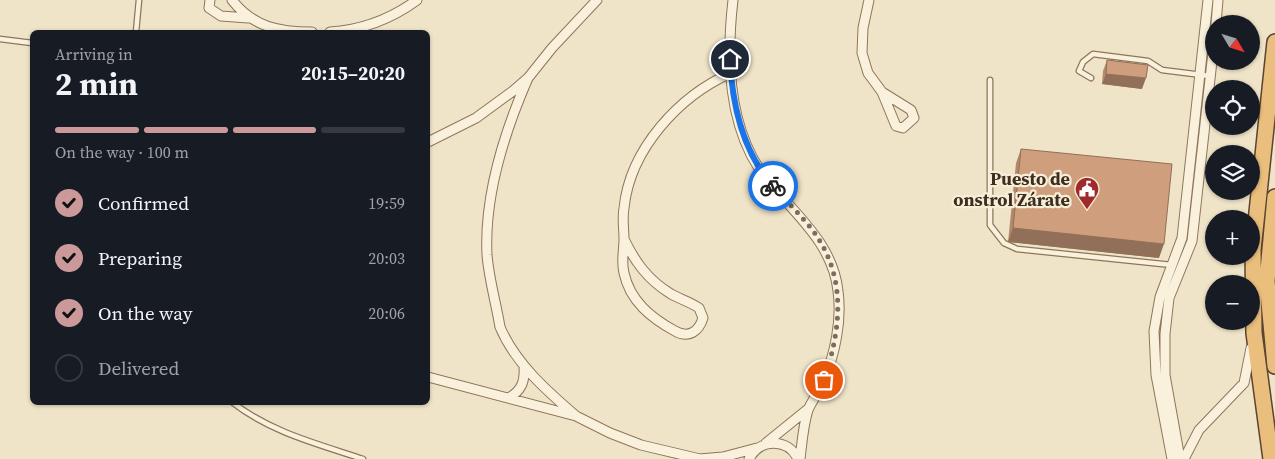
<!DOCTYPE html>
<html lang="en">
<head>
<meta charset="utf-8">
<style>
	:root { --surface:#171b24; --page:#242831; --text:#f1f3f6; --muted:#9ea1a6; --line:#363941; --accent:#cc999b }
	body { margin:0; font-family:"Source Serif 4",serif; background:var(--page); color:var(--text); height:100vh; display:flex; flex-direction:column; font-size:19px; white-space:nowrap }
	* { box-sizing:border-box; margin:0 }
	p { font-size:16px; color:var(--muted) }
	.icon { flex:none; width:28px; height:28px; fill:none; stroke:currentColor; stroke-width:2; stroke-linecap:round; stroke-linejoin:round }
	.map { position:relative; flex:1; overflow:hidden }
	.drawer { position:absolute; left:30px; top:30px; width:400px; height:375px; display:flex; flex-direction:column; background:var(--surface); border-radius:8px; box-shadow:0 1px 4px #0004 }
	.drawer>* { flex:none }
	.needle { width:32px; rotate:128deg }
	.tools { position:absolute; left:1205px; top:15px; display:grid; gap:10px }
	.tools a { display:grid; place-items:center; width:55px; height:55px; border-radius:50%; background:var(--surface); box-shadow:0 1px 4px #0004; font-size:25px }
	.pin { position:absolute; display:grid; place-items:center; width:42px; height:42px; color:#fff; margin:-21px; border:2px solid #fff; border-radius:50%; box-shadow:0 1px 5px #0007 }
	.courier { position:absolute; display:grid; place-items:center; width:50px; height:50px; margin:-25px; border:4px solid #1a73e8; border-radius:50%; background:#fff; color:#222; box-shadow:0 1px 6px #0007 }
	.headline em { font-style:normal; font-weight:700 }
	.headline div { display:flex; flex-direction:column-reverse }
	.headline { display:flex; align-items:center; justify-content:space-between; height:85px; padding:0 25px }
	h1 { font-size:32px; font-weight:700; line-height:38px }
	.bar { display:grid; grid-template-columns:repeat(4,1fr); gap:8px 5px; align-content:center; height:60px; padding:0 25px }
	.bar i { height:6px; border-radius:4px; background:var(--line) }
	.bar .on { background:var(--accent) }
	.bar p { grid-column:span 4 }
	ol { padding:0 25px; list-style:none }
	li { display:flex; align-items:center; gap:15px; height:55px }
	li p { margin-inline-start:auto }
	li .icon { padding:5px; border-radius:50%; background:var(--accent); color:#111; stroke-width:4 }
	li:last-child { color:var(--muted) }
	li i { width:28px; height:28px; border:2px solid var(--line); border-radius:50% }
	.map>svg:first-child { display:block }
	.lines { fill:none; stroke-linecap:round; stroke-linejoin:round }
	.service-casing { stroke:#8d765c; stroke-width:7 }
	.minor-casing { stroke:#8d765c; stroke-width:11 }
	.trunk-casing { stroke:#5b4430; stroke-width:18 }
	.service { stroke:#faf1dc; stroke-width:4.5 }
	.minor { stroke:#faf1dc; stroke-width:9 }
	.trunk { stroke:#eabe7c; stroke-width:15 }
	.wall { fill:#b2896c }
	.shaded-wall { fill:#916f58 }
	.building { fill:#cf9f7d; stroke:#916f58 }
	.done { stroke:#7c6e5b; stroke-width:5; stroke-dasharray:0 9 }
	.route { stroke:#1a73e8; stroke-width:6 }
	.labels { text-anchor:middle; stroke-width:4.5; stroke-linejoin:round; paint-order:stroke }
	.poi-label { font-size:18px; font-weight:bold; fill:#3d2e20; stroke:#f7eed8; text-anchor:end }
</style>
</head>
<body>
<div class="map">
<svg width="1275" height="459" viewBox="0 0 1275 459">
	<rect width="100%" height="100%" fill="#f0e4c8"/>
	<g class="lines">
		<defs>
			<path id="service" d="M 136,32 L 139,0
				M 0,39 L 32,43
				M 1091,78 L 1079,71 L 1083,62 L 1093,54 L 1148,61 L 1162,70 L 1210,76
				M 990,80 L 990,225 L 1004,243 L 1017,249 L 1172,265
				M 232,402 C 270,432 318,444 363,459"/>
			<path id="minor" d="M 210,0 L 209,8 L 221,16 L 248,18
				M 232,0 C 253,27 279,32 312,32
				M 733,0 C 726,60 728,132 768,181 C 796,215 833,244 838,291 C 842,320 835,354 824,380 C 820,391 812,400 808,410 C 803,426 802,443 800,459
				M 869,0 L 863,28 L 862,53 L 868,73 L 882,92 L 896,126 L 903,128 L 914,118 L 911,110 L 882,92
				M 1216,24 L 1218,0
				M 330,32 C 362,30 391,19 417,0
				M 528,78 C 504,133 484,195 487,255 C 489,279 496,303 500,327 C 515,363 547,391 576,416
				M 428,142 L 476,118 L 513,91 L 528,78 L 552,48 L 597,0
				M 624,239 C 635,262 648,280 671,294 C 680,299 690,302 699,308 L 703,318 C 699,331 689,339 675,331 C 651,318 630,301 624,273 C 621,262 624,250 624,239 C 624,229 622,218 624,208 C 630,149 679,96 731,73
				M 428,377 L 576,416 L 610,433 L 641,445 L 700,459
				M 508,398 C 522,391 525,381 524,366
				M 766,443 L 808,409
				M 699,459 L 723,457 L 757,448
				M 749,459 C 760,438 788,438 798,459
				M 1172,459 L 1156,375 L 1154,331 L 1160,297 L 1182,238 L 1208,0
				M 1180,459 L 1165,375 L 1165,334 L 1169,298 L 1192,241 L 1214,43
				M 1184,459 L 1199,430 L 1244,383 L 1251,348"/>
			<path id="trunk" d="M 1275,197 L 1267,281 L 1275,366
				M 1271,459 L 1254,333 L 1253,250 L 1275,42"/>
		</defs>
		<use href="#service" class="service-casing"/>
		<use href="#minor" class="minor-casing"/>
		<use href="#trunk" class="trunk-casing"/>
		<use href="#service" class="service"/>
		<use href="#minor" class="minor"/>
		<use href="#trunk" class="trunk"/>
	</g>
	<path class="wall" d="M 1107,60 L 1142,89 L 1102,84 L 1103,71 Z
		M 1021,149 L 1159,258 L 1008,242 L 1016,163 Z"/>
	<path class="shaded-wall" d="M 1106,74 L 1146,78 L 1142,89 L 1102,84 Z
		M 1013,228 L 1164,244 L 1159,258 L 1008,242 Z"/>
	<path class="building" d="M 1107,60 L 1148,65 L 1146,78 L 1106,74 Z
		M 1021,149 L 1172,164 L 1164,244 L 1013,228 Z"/>
	<g class="lines">
		<path class="done" d="M 773,186 C 786,201 802,216 814,232 C 847,278 841,329 824,380"/>
		<path class="route" d="M 730,59 C 732,104 742,151 773,186"/>
	</g>
	<defs>
		<symbol id="civic-pin" viewBox="-11 -11 22 30"><path d="M0 17L-7.5 6A9.5 9.5 0 1 1 7.5 6Z" fill="#9e2a2b" stroke="#f7eed8"/><path d="M-.6-6.5H3V-4.5H.6V-3L4-1V1h2V6H-6V1h2V-1L-.6-3ZM-1.2 2.5V6h2.4V2.5Z" fill="#fff"/></symbol>
	</defs>
	<g fill-rule="evenodd">
		<use href="#civic-pin" x="1073" y="175" width="28" height="38"/>
	</g>
	<g class="labels">
		<g class="poi-label">
			<text x="1070" y="185">Puesto de<tspan x="1070" dy="21">onstrol Zárate</tspan></text>
		</g>
	</g>
</svg>
<div class="tools">
<a><svg class="needle" viewBox="-14 -14 28 28"><path d="M0-13l5 13h-10z" fill="#e53935"/><path d="M0 13l5-13h-10z" fill="#9ea1a6"/></svg></a>
<a><svg class="icon" aria-label="locate" viewBox="0 0 24 24"><circle cx="12" cy="12" r="6"/><path d="M12 2v4M12 18v4M2 12h4M18 12h4"/></svg></a>
<a><svg class="icon" aria-label="layers" viewBox="0 0 24 24"><path d="M12 4l9 5-9 5-9-5zM3 14l9 5 9-5"/></svg></a>
<a>+</a>
<a>−</a>
</div>
<div class="pin" style="left:824px;top:380px;background:#ea580c"><svg class="icon" aria-label="bag" viewBox="0 0 24 24"><path d="M5 8h14l-1 12H6zM9 8a3 3 0 0 1 6 0"/></svg></div>
<div class="pin" style="left:730px;top:59px;background:#1f2937"><svg class="icon" aria-label="home" viewBox="0 0 24 24"><path d="M3 11l9-7 9 7M6 9v11h12V9"/></svg></div>
<div class="courier" style="left:773px;top:186px"><svg class="icon" aria-label="bike" viewBox="0 0 24 24"><circle cx="6" cy="16" r="4"/><circle cx="18" cy="16" r="4"/><path d="M6 16l4-8h5l3 8M10 8l3 8H6M13 5h3"/></svg></div>
<section class="drawer">
<div class="headline"><div><h1>2 min</h1><p>Arriving in</p></div><em>20:15–20:20</em></div>
<div class="bar"><i class="on"></i><i class="on"></i><i class="on"></i><i></i><p>On the way · 100 m</p></div>
<ol>
<li><svg class="icon" aria-label="check" viewBox="0 0 24 24"><path d="M5 12l5 5 9-10"/></svg>Confirmed<p>19:59</p></li>
<li><svg class="icon" aria-label="check" viewBox="0 0 24 24"><path d="M5 12l5 5 9-10"/></svg>Preparing<p>20:03</p></li>
<li><svg class="icon" aria-label="check" viewBox="0 0 24 24"><path d="M5 12l5 5 9-10"/></svg>On the way<p>20:06</p></li>
<li><i></i>Delivered</li>
</ol>
</section>
</div>
</body>
</html>
